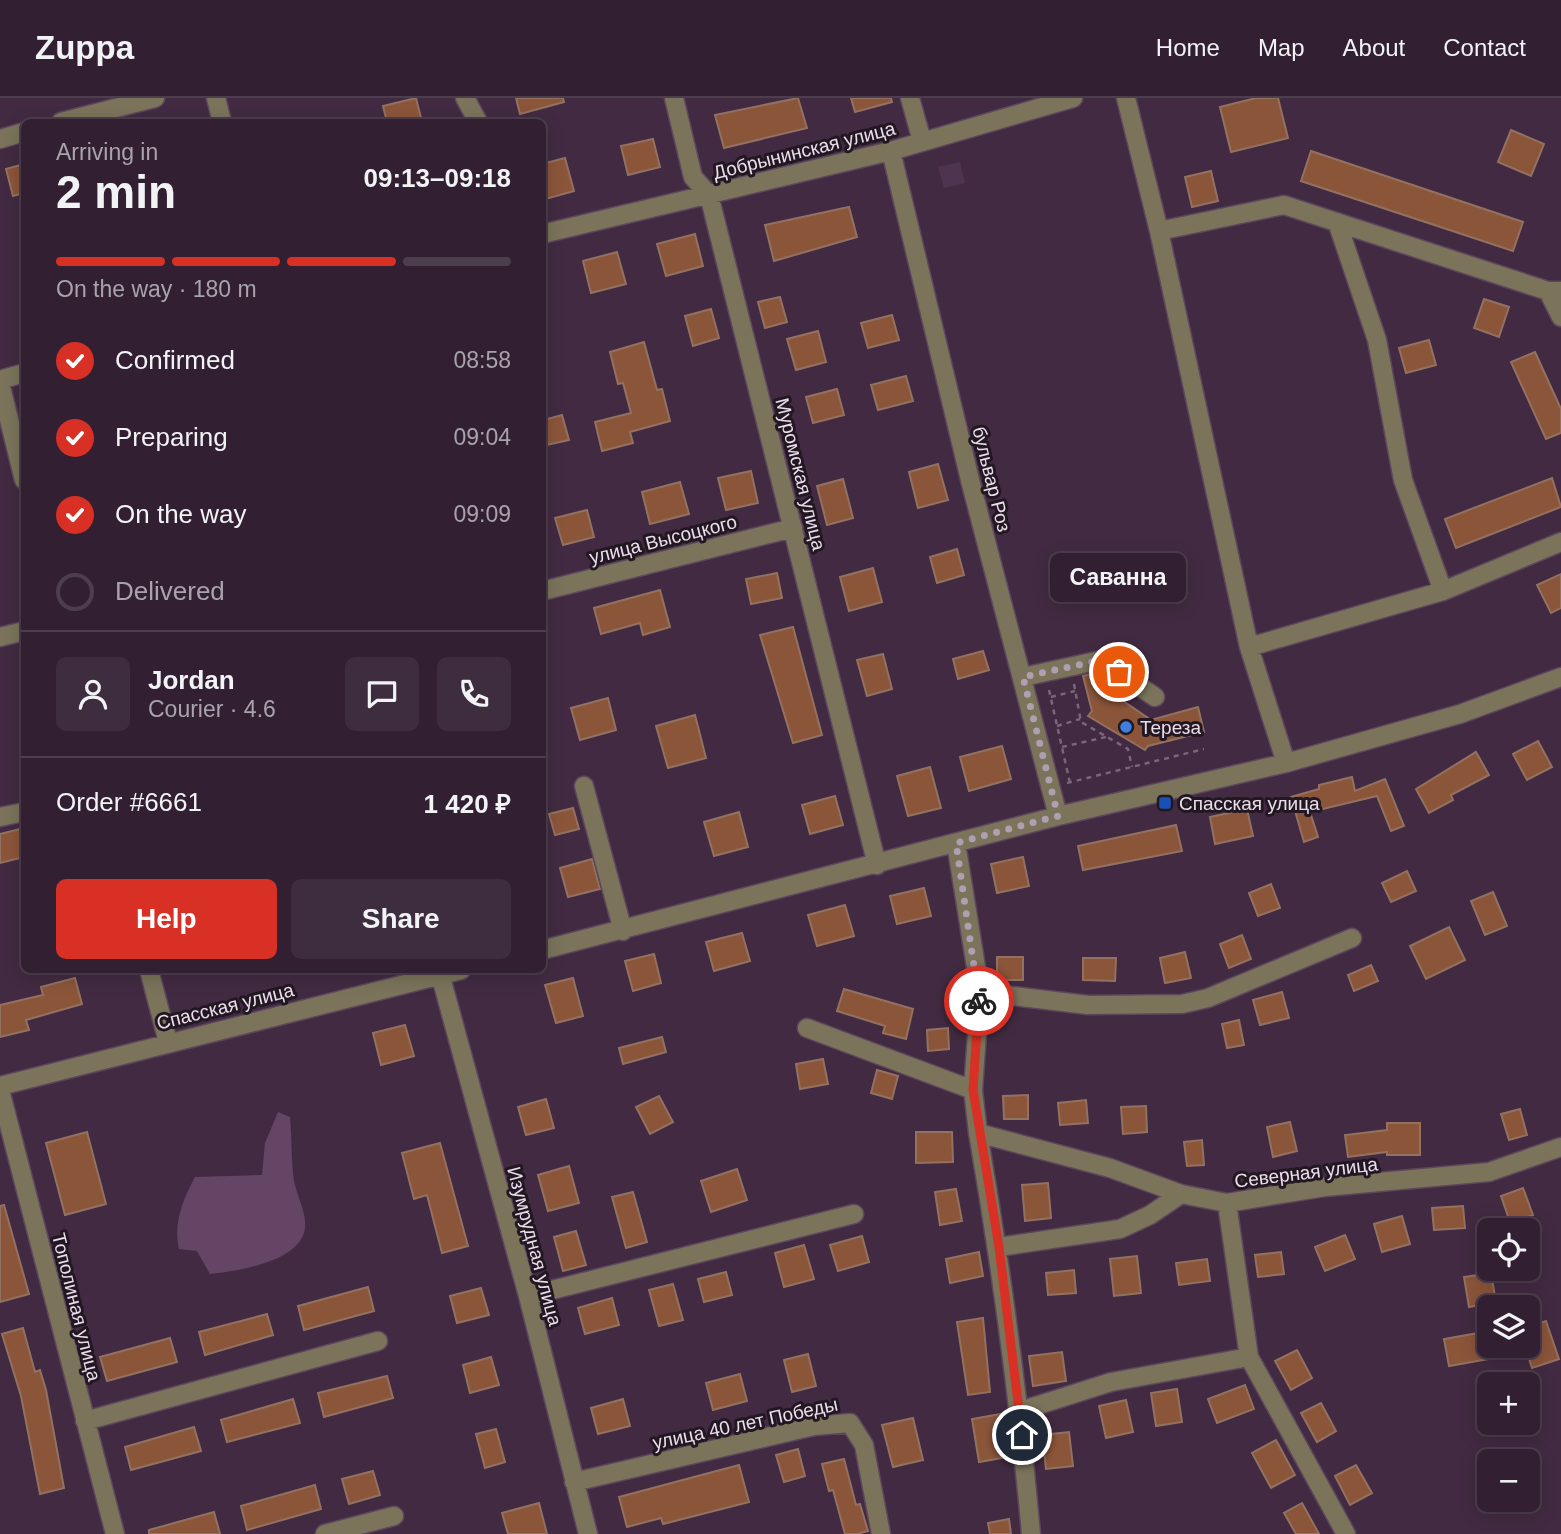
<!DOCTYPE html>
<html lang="en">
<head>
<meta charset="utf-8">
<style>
	:root { --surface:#322032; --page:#3d2d3e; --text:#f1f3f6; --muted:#a8a3ac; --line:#4d3e4d; --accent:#d93025 }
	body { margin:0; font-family:Helvetica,sans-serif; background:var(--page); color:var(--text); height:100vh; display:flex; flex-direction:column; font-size:26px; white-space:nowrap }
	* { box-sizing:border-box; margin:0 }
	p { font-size:23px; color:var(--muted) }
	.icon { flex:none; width:38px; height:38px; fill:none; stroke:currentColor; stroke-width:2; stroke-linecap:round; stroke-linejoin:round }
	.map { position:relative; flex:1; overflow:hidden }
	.sheet { position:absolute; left:21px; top:21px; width:525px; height:854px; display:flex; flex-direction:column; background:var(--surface); border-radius:10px; box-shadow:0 4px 18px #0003,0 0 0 2px var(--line) }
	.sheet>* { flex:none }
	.fabs { position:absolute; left:1477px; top:1120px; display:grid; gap:14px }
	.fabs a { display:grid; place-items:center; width:63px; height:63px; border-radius:10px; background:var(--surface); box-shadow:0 4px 18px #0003,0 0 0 2px var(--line); font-size:35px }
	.pin { position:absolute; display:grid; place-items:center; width:60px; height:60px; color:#fff; margin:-30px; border:4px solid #fff; border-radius:50%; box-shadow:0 2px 7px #0007 }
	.courier { position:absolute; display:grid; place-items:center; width:70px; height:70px; margin:-35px; border:5px solid #d93025; border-radius:50%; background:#fff; color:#222; box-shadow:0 2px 9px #0007 }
	.bubble { position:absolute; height:49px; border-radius:10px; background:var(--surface); box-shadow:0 4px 18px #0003,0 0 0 2px var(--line); font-size:23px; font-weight:700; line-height:49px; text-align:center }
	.head em { font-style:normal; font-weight:700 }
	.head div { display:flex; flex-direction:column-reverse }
	.head { display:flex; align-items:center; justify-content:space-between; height:119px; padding:0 35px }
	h1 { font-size:46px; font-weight:700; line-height:52px }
	.bar { display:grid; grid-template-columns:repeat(4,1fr); gap:10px 7px; align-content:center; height:84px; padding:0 35px }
	.bar i { height:9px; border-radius:5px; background:var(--line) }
	.bar .current { background:var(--accent) }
	.bar p { grid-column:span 4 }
	.line { display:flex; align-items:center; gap:18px; padding:0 35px; border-top:2px solid var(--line) }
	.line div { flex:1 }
	.round { display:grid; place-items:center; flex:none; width:74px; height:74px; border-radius:10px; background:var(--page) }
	ol { padding:0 35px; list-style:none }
	li { display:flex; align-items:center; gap:21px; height:77px }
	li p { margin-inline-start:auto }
	li .icon { padding:7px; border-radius:50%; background:var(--accent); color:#fff; stroke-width:4 }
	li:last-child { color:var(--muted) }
	li i { width:38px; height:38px; border:4px solid var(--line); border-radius:50% }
	.cta { display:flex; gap:14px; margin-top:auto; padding:14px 35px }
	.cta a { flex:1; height:80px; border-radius:10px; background:var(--accent); color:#fff; font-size:28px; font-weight:700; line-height:80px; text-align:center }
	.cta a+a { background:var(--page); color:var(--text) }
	header { display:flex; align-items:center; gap:42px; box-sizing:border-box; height:98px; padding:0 35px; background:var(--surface); border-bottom:2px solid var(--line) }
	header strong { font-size:33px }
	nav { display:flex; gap:38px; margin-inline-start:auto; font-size:24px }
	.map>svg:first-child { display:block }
	.built { fill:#4f334f }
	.green { fill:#654565 }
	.building { fill:#8b553a; stroke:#937161; stroke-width:2 }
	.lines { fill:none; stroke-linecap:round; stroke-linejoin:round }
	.minor-casing { stroke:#5d475d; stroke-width:21 }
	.path { stroke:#7a667a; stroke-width:2.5; stroke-dasharray:5 5; stroke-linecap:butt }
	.minor { stroke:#7b745b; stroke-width:18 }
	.done { stroke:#b09fb0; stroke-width:7; stroke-dasharray:0 12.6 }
	.route { stroke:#d93025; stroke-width:9 }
	.shop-dot { fill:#3f7fe0; stroke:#221822; stroke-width:2.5 }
	.transit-dot { fill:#1a4fb4; stroke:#221822; stroke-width:2.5 }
	.labels { text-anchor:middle; stroke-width:6; stroke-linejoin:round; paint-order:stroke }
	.street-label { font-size:19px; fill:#ecddec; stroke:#221822 }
	.poi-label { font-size:19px; fill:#ecddec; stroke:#221822; text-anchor:start }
</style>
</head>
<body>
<header>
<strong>Zuppa</strong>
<nav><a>Home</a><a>Map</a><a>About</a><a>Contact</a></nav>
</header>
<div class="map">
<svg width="1561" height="1436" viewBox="0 0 1561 1436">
	<rect width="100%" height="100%" fill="#422b42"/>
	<path class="built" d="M 960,64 L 965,85 L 944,90 L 938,69 Z"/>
	<path class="green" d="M 278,1014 L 290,1019 C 292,1040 291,1063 294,1083 C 297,1098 307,1116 305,1130 C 301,1164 237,1173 210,1176 L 197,1153 L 179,1151 C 173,1125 183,1102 195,1079 L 262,1077 L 265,1045 Z"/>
	<path class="building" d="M 416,0 L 422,24 L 387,24 L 383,8 Z
		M 516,0 L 563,0 L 564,4 L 520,16 Z
		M 798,0 L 807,30 L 724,50 L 715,17 Z
		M 851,0 L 891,0 L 892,4 L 855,14 Z
		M 1256,0 L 1278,0 L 1288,40 L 1231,54 L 1220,9 Z
		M 1511,32 L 1544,46 L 1531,78 L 1498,64 Z
		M 653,41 L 660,69 L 628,77 L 621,48 Z
		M 1311,53 L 1523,124 L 1513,153 L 1301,83 Z
		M 565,60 L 574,93 L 542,102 L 542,66 Z
		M 24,66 L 24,95 L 13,98 L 6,71 Z
		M 1211,73 L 1218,103 L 1192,109 L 1185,79 Z
		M 849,109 L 857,139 L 774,163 L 765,127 Z
		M 695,136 L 703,168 L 666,178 L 657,146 Z
		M 617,154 L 626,186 L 591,195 L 583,163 Z
		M 780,199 L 787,224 L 765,230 L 758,204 Z
		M 1484,201 L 1509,209 L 1499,239 L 1474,230 Z
		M 711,211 L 719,240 L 693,248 L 685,218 Z
		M 892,217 L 899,242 L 868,250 L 861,225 Z
		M 818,233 L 826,264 L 796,272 L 787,241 Z
		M 1429,242 L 1436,267 L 1406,275 L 1399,250 Z
		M 644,244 L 657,292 L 662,291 L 670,323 L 630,334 L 633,345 L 602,353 L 595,324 L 631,315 L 623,285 L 618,286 L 610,254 Z
		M 1535,254 L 1561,311 L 1561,335 L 1546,341 L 1511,264 Z
		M 906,278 L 913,303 L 878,312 L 871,287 Z
		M 837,291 L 844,317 L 813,325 L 806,299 Z
		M 562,317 L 569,342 L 542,348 L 542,331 L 546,330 L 544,322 Z
		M 938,366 L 948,402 L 918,410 L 909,374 Z
		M 751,373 L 758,405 L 726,412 L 718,380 Z
		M 1552,380 L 1561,409 L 1456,450 L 1445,421 Z
		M 843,381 L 853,420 L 827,427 L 817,388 Z
		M 680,384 L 689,416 L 650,426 L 642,394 Z
		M 587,412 L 594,439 L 563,447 L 555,420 Z
		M 957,451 L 964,477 L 937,485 L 930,459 Z
		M 873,470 L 882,504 L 849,513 L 840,479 Z
		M 777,475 L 782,500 L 751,506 L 746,481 Z
		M 1561,476 L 1561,510 L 1551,515 L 1537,487 Z
		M 660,492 L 670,529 L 643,537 L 640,525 L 601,536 L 594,510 Z
		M 793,529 L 822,637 L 793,645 L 760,537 Z
		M 983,553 L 989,572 L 958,581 L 953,561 Z
		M 1132,554 L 1147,567 L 1141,575 L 1124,564 Z
		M 883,556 L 892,591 L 867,598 L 857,562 Z
		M 1099,574 L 1110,582 L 1113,596 L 1151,622 L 1198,609 L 1204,634 L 1148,648 L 1145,652 L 1088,618 L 1092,613 L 1083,578 Z
		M 608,600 L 616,632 L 580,642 L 571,610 Z
		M 695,617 L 706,660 L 668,670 L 656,628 Z
		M 1538,643 L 1552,669 L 1527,682 L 1513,656 Z
		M 1002,648 L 1011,681 L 969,693 L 960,659 Z
		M 1476,654 L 1489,677 L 1451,697 L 1453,702 L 1429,715 L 1416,691 Z
		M 930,669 L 941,710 L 908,718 L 897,678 Z
		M 1352,679 L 1355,693 L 1385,681 L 1404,728 L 1391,733 L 1377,698 L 1310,714 L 1318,739 L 1304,744 L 1291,699 L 1319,691 L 1319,687 Z
		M 835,698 L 843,727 L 810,736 L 802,707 Z
		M 573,710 L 579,731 L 555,737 L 549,716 Z
		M 1247,711 L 1253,738 L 1215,746 L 1210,719 Z
		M 739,714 L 748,749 L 714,758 L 704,724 Z
		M 1176,727 L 1182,753 L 1083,772 L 1078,748 Z
		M 24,730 L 24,759 L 0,765 L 0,736 Z
		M 1023,759 L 1029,788 L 997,795 L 991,766 Z
		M 592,761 L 600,791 L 568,799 L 560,770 Z
		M 1407,773 L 1416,793 L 1391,804 L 1382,785 Z
		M 1271,786 L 1280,810 L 1258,818 L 1249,795 Z
		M 924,790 L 931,818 L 897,826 L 890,798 Z
		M 1493,794 L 1507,828 L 1485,837 L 1471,803 Z
		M 845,807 L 854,838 L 817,848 L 808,817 Z
		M 1449,829 L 1465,862 L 1426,881 L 1410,848 Z
		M 742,835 L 750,863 L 714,873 L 706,844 Z
		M 1242,837 L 1251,861 L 1229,870 L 1220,846 Z
		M 1185,854 L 1191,880 L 1165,885 L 1160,860 Z
		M 654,856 L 661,885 L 633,893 L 625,863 Z
		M 997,859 L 1023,859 L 1023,882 L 997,882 Z
		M 1083,860 L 1116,860 L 1115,883 L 1083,882 Z
		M 1371,867 L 1378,883 L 1354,893 L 1348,877 Z
		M 75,880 L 82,906 L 26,922 L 29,932 L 0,939 L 0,907 L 43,897 L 41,889 Z
		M 573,880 L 583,918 L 556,925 L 545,887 Z
		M 844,891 L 913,911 L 906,941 L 883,935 L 885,928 L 837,913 Z
		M 1282,894 L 1289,920 L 1260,927 L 1253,902 Z
		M 1239,922 L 1244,947 L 1227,950 L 1222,926 Z
		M 405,927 L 414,958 L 381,967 L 373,935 Z
		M 948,930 L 949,951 L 928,953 L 927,932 Z
		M 662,939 L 666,954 L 623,966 L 619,950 Z
		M 823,961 L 828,986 L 800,991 L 796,966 Z
		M 877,972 L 898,978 L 892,1001 L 871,995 Z
		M 1028,997 L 1028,1021 L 1004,1021 L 1003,998 Z
		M 659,998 L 673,1024 L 650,1036 L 636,1009 Z
		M 546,1001 L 554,1030 L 526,1037 L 518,1009 Z
		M 1086,1002 L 1088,1025 L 1060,1027 L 1058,1005 Z
		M 1146,1008 L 1147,1034 L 1123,1036 L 1121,1009 Z
		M 1520,1011 L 1527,1037 L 1509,1042 L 1501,1016 Z
		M 1290,1024 L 1297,1053 L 1273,1059 L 1267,1029 Z
		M 1387,1025 L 1420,1025 L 1420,1057 L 1387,1057 L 1387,1054 L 1348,1059 L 1345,1037 L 1387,1032 Z
		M 87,1034 L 106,1106 L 65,1117 L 46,1045 Z
		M 916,1034 L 952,1034 L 953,1064 L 916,1065 Z
		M 1202,1042 L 1204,1067 L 1187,1068 L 1184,1044 Z
		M 440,1045 L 468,1148 L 442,1155 L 427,1097 L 414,1101 L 402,1055 Z
		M 569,1068 L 579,1105 L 548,1113 L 538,1077 Z
		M 737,1071 L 747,1102 L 711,1114 L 701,1083 Z
		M 1048,1085 L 1051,1120 L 1025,1123 L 1022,1087 Z
		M 1523,1090 L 1533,1117 L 1510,1124 L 1501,1098 Z
		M 956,1091 L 962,1123 L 940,1127 L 935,1094 Z
		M 633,1094 L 647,1144 L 626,1150 L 612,1099 Z
		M 4,1107 L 29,1196 L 0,1204 L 0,1108 Z
		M 1463,1108 L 1465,1130 L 1434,1132 L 1432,1110 Z
		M 1402,1118 L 1410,1146 L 1382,1154 L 1374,1126 Z
		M 576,1133 L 586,1167 L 563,1173 L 554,1139 Z
		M 1345,1137 L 1355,1161 L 1325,1173 L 1315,1149 Z
		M 862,1138 L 869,1164 L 838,1173 L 830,1147 Z
		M 804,1147 L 814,1181 L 784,1189 L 775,1155 Z
		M 979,1154 L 983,1178 L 950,1185 L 946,1161 Z
		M 1281,1154 L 1284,1176 L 1258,1179 L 1255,1157 Z
		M 1137,1158 L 1141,1195 L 1114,1198 L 1110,1161 Z
		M 1207,1161 L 1210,1183 L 1179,1187 L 1176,1165 Z
		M 1074,1172 L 1076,1195 L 1048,1197 L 1046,1175 Z
		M 726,1174 L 732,1197 L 704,1204 L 698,1181 Z
		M 1491,1175 L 1496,1204 L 1469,1209 L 1464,1179 Z
		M 673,1186 L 683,1222 L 659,1228 L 649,1192 Z
		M 368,1189 L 374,1213 L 304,1232 L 298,1208 Z
		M 481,1190 L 489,1217 L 457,1225 L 450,1198 Z
		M 612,1200 L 619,1227 L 585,1236 L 578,1210 Z
		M 267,1216 L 273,1237 L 205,1257 L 199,1234 Z
		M 983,1220 L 990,1294 L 968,1297 L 957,1224 Z
		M 1546,1223 L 1559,1261 L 1532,1270 L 1525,1248 L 1528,1248 L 1528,1229 Z
		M 23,1230 L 35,1274 L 40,1272 L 46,1292 L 64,1390 L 40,1396 L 21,1298 L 2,1236 Z
		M 1484,1234 L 1489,1261 L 1449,1268 L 1444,1241 Z
		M 170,1240 L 177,1264 L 107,1283 L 100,1259 Z
		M 1297,1252 L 1312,1280 L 1291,1292 L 1275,1263 Z
		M 1062,1254 L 1066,1283 L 1033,1288 L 1029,1258 Z
		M 808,1256 L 816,1288 L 792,1294 L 784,1262 Z
		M 491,1259 L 499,1287 L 470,1295 L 463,1267 Z
		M 740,1276 L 747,1303 L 713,1312 L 706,1285 Z
		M 387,1278 L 393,1300 L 324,1319 L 318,1295 Z
		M 1245,1287 L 1254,1311 L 1217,1325 L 1208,1301 Z
		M 1177,1291 L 1182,1324 L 1156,1328 L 1151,1295 Z
		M 293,1301 L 300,1325 L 227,1344 L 221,1322 Z
		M 623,1301 L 630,1328 L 598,1336 L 591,1310 Z
		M 1126,1302 L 1133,1334 L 1106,1340 L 1099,1308 Z
		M 1321,1305 L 1336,1333 L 1317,1344 L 1301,1315 Z
		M 1001,1316 L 1008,1359 L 979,1364 L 972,1321 Z
		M 913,1320 L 923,1362 L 893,1369 L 882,1327 Z
		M 194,1329 L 201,1353 L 131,1372 L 125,1349 Z
		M 496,1331 L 505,1364 L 485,1370 L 476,1336 Z
		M 1069,1334 L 1073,1368 L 1046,1371 L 1042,1337 Z
		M 1276,1342 L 1295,1377 L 1271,1390 L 1252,1355 Z
		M 798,1351 L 805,1378 L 784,1384 L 776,1357 Z
		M 844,1361 L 856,1407 L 860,1406 L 868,1433 L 857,1436 L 845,1436 L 833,1392 L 829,1393 L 822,1366 Z
		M 739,1367 L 749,1404 L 663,1426 L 661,1420 L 627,1429 L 619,1399 Z
		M 1356,1367 L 1372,1395 L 1350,1407 L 1335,1378 Z
		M 373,1373 L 380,1397 L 349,1406 L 342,1381 Z
		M 315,1387 L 321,1411 L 247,1432 L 241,1408 Z
		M 539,1405 L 547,1436 L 508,1436 L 502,1415 Z
		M 1302,1405 L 1319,1436 L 1296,1436 L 1284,1415 Z
		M 214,1414 L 220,1436 L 149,1436 L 149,1432 Z
		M 1009,1421 L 1011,1436 L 990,1436 L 988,1425 Z"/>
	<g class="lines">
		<defs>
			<path id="minor" d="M 216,0 L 222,24
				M 465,0 L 478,24
				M 674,0 L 693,79 L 709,97 L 877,767
				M 910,0 L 922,43
				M 1126,0 L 1159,133 L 1249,549 L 1286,665
				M 61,24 L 155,0
				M 0,41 L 24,34
				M 891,53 L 971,386 L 1058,718
				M 1337,124 L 1377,242 L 1403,382 L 1443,493 L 1561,444
				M 1159,133 L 1284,107 L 1548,193 L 1561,193
				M 542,136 L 891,53 L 1073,0
				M 1548,193 L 1561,219
				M 0,282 L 24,275
				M 0,285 L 24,382
				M 542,493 L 793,430
				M 0,539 L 24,533
				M 1249,549 L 1443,493
				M 1023,579 L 1101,562 L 1155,599
				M 584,688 L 623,833
				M 0,719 L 24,714
				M 956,745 L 980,894 L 973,992 L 978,1035 L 1110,1070 L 1181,1096 L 1227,1105 L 1325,1089 L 1489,1074 L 1561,1049
				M 542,852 L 1058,718 L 1286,665 L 1460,616 L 1561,579
				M 149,872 L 168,944
				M 439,872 L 528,1198 L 588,1436
				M 980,894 L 1088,907 L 1182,906 L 1208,900 L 1352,840
				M 807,930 L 973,992
				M 0,988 L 461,872
				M 0,992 L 115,1436
				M 978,1035 C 1001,1168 1019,1301 1031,1436
				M 1227,1105 L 1249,1259 L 1346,1436
				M 999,1149 L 1120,1131 L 1150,1117 L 1181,1096
				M 528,1198 L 854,1116
				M 1020,1313 L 1111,1284 L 1249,1259
				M 85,1323 L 378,1243
				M 574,1384 L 814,1328 L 850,1325 L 864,1347 L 881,1436
				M 325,1436 L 394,1418"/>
		</defs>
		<use href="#minor" class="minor-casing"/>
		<path class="path" d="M 1074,586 L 1081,624 L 1128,651 L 1132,669
			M 1049,592 L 1070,685
			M 1051,599 L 1075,593
			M 1057,628 L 1080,621
			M 1062,649 L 1106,639
			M 1067,685 L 1204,651"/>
		<use href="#minor" class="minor"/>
	</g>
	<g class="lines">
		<path class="done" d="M 979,903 L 956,745 L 1058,718 L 1023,579 L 1101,562 L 1119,574"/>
		<path class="route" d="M 979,903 L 973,992 L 999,1149 L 1022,1337"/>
	</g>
	<circle class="shop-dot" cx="1126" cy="629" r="7"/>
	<rect class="transit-dot" x="1158" y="698" width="14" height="14" rx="3.5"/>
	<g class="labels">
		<g class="street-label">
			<text transform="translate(804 52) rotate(-14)" y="7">Добрынинская улица</text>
			<text transform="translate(801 376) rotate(76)" y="7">Муромская улица</text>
			<text transform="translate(992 381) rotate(76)" y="7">бульвар Роз</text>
			<text transform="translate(663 441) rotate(-14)" y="7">улица Высоцкого</text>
			<text transform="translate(225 908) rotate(-14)" y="7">Спасская улица</text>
			<text transform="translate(1306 1074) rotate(-7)" y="7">Северная улица</text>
			<text transform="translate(535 1148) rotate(75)" y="7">Изумрудная улица</text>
			<text transform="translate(77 1209) rotate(76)" y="7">Тополиная улица</text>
			<text transform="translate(745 1325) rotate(-12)" y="7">улица 40 лет Победы</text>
		</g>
		<g class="poi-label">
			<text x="1140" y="636">Тереза</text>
			<text x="1179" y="712">Спасская улица</text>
		</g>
	</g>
</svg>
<div class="fabs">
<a><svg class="icon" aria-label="locate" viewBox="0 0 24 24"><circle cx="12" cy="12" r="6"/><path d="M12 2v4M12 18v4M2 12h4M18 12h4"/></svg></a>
<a><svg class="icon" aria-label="layers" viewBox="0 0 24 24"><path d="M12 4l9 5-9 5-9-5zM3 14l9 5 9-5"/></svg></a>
<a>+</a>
<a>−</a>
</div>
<div class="pin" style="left:1119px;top:574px;background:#ea580c"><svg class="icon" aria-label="bag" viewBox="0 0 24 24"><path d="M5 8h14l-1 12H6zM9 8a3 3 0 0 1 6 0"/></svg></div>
<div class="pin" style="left:1022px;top:1337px;background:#1f2937"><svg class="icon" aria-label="home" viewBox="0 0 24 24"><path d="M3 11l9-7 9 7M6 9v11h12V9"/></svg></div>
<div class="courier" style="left:979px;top:903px"><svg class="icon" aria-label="bike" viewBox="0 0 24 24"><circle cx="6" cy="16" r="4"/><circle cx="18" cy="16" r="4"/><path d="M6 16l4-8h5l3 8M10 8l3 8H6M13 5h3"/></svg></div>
<div class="bubble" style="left:1050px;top:455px;width:136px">Саванна</div>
<section class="sheet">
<div class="head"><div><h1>2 min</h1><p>Arriving in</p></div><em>09:13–09:18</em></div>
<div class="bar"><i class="current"></i><i class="current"></i><i class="current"></i><i></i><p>On the way · 180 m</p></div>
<ol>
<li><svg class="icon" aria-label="check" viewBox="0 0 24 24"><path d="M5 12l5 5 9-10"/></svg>Confirmed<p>08:58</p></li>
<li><svg class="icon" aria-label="check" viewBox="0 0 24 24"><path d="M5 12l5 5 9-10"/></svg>Preparing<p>09:04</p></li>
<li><svg class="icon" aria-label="check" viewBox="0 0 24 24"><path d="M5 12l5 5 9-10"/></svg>On the way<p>09:09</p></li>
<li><i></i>Delivered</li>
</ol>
<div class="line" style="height:126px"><a class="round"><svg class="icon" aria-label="person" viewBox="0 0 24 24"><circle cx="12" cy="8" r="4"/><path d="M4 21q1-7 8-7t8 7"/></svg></a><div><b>Jordan</b><p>Courier · 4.6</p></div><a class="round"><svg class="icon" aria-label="chat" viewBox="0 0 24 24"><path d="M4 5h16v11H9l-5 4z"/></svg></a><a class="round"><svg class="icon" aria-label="phone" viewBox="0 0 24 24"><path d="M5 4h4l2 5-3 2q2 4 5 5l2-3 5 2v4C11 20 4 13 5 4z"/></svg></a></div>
<div class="line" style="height:91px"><div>Order #6661</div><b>1 420 ₽</b></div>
<div class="cta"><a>Help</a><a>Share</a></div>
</section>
</div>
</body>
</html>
